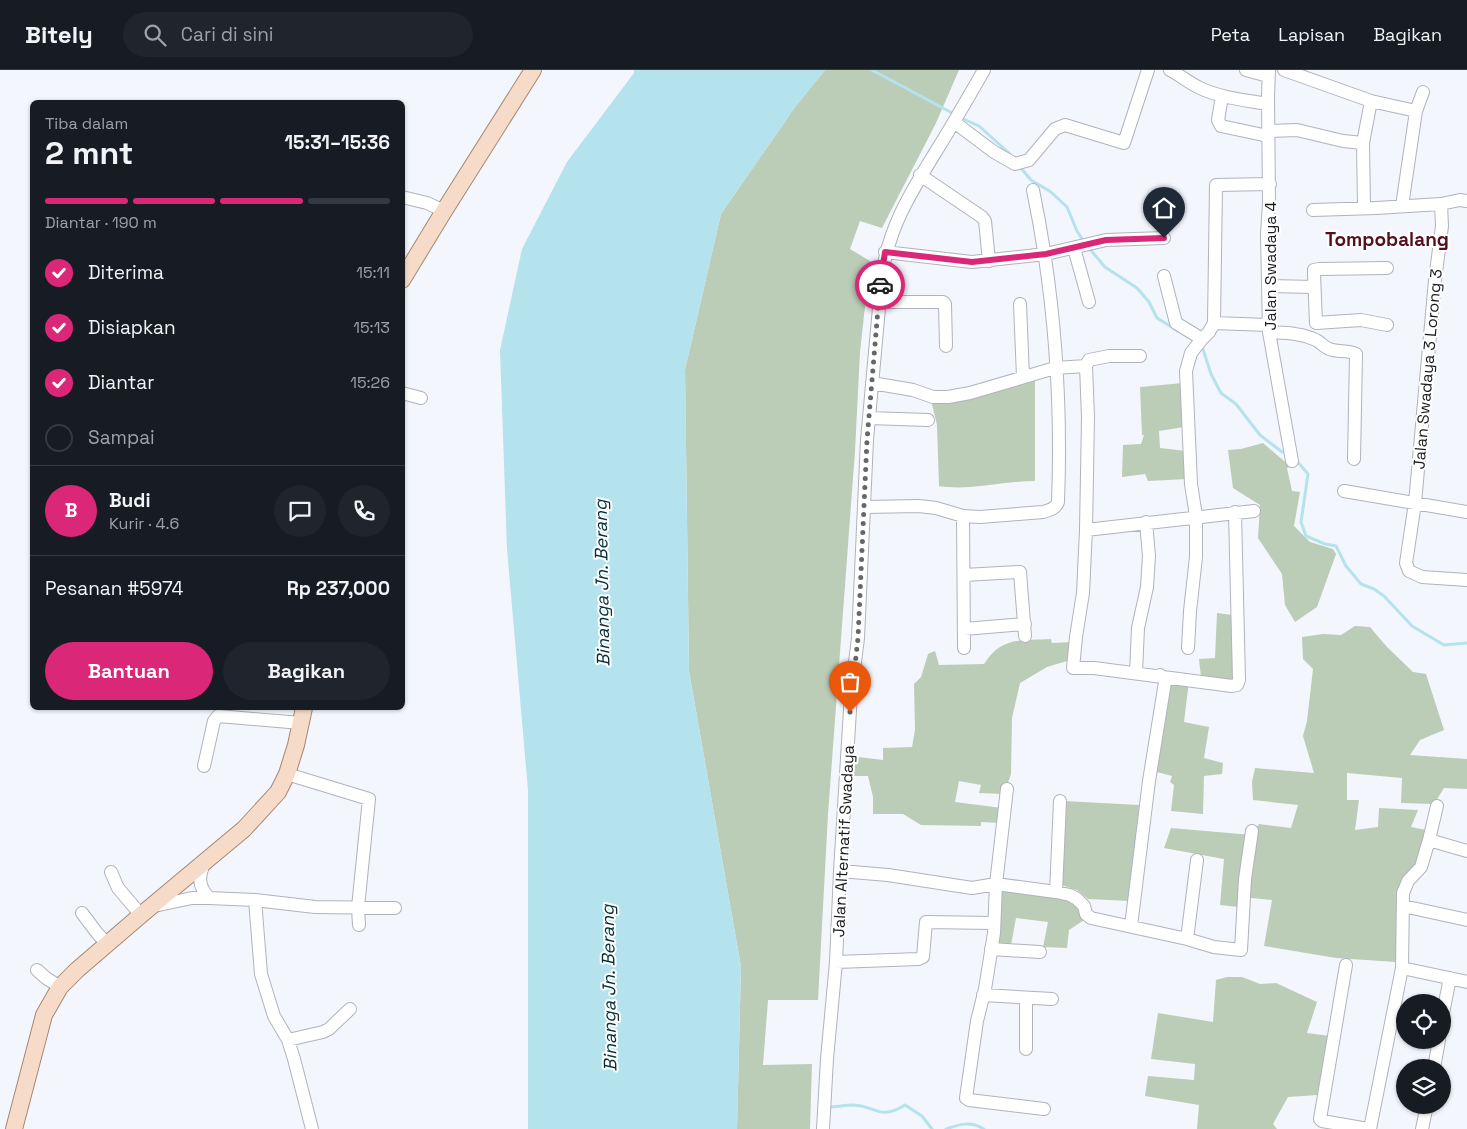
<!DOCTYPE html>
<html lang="id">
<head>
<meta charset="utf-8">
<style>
	:root { --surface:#171b24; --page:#20242c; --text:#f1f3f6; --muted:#9ea1a6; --line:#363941; --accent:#db2777 }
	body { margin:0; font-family:"Space Grotesk",sans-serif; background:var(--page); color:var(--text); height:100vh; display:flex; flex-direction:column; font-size:19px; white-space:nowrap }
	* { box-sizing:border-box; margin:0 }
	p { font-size:16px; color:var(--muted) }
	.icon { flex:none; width:28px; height:28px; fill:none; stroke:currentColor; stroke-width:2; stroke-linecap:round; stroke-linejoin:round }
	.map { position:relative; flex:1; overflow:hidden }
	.side { position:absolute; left:30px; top:30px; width:375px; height:610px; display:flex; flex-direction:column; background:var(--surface); border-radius:8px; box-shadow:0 1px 4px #0004 }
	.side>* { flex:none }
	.buttons { position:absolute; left:1396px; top:924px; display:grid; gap:10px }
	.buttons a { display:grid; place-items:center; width:55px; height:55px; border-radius:50%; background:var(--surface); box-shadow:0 1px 4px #0004; font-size:25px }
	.pin { position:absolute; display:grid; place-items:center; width:42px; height:42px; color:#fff; margin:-51px -21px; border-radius:50% 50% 50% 0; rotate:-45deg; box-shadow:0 0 5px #0007 }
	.pin .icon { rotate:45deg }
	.courier { position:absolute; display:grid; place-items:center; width:50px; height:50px; margin:-25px; border:4px solid #db2777; border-radius:50%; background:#fff; color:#222; box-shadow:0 1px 6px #0007 }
	.headline em { font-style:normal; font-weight:700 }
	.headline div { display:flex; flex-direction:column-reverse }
	.headline { display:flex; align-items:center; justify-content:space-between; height:85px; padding:0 15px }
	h1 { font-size:32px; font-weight:700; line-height:38px }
	.bar { display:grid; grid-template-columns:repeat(4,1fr); gap:8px 5px; align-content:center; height:60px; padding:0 15px }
	.bar i { height:6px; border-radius:4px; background:var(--line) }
	.bar .selected { background:var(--accent) }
	.bar p { grid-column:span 4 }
	.line { display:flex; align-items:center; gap:12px; padding:0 15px; border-top:1px solid var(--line) }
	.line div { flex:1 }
	.round { display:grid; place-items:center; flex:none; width:52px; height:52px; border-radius:26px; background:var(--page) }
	ol { padding:0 15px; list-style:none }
	li { display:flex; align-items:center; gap:15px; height:55px }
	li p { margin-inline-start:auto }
	li .icon { padding:5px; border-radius:50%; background:var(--accent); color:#fff; stroke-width:4 }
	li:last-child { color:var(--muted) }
	li i { width:28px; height:28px; border:2px solid var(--line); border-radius:50% }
	.cta { display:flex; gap:10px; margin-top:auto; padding:10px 15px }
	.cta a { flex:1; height:58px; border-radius:30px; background:var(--accent); color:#fff; font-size:20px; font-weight:700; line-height:58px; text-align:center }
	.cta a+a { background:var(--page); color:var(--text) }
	header { display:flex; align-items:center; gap:30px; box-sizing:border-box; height:70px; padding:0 25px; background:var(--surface); border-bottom:1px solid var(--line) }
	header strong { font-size:24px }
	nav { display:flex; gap:28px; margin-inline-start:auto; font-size:18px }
	.search { width:350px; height:45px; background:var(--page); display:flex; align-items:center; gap:12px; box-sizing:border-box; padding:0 18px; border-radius:28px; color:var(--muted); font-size:19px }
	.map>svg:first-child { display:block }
	.green { fill:#bbccb7 }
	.water { fill:#b4e2ed }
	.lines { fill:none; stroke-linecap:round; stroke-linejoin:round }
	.stream { stroke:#b4e2ed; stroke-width:3 }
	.minor-casing { stroke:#b1b3bb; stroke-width:14 }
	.major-casing { stroke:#a58874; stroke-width:18 }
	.minor { stroke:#fff; stroke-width:12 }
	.major { stroke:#f6dcc8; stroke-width:16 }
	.done { stroke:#65676b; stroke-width:5; stroke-dasharray:0 9 }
	.route { stroke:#db2777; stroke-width:6 }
	.labels { text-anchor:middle; stroke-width:4; stroke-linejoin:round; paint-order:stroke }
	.street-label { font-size:16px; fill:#191a1d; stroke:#fff }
	.water-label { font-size:18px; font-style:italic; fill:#022f38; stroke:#fff }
	.quarter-label { font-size:19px; font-weight:bold; fill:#550f1b; stroke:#fff }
</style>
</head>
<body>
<header>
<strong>Bitely</strong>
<div class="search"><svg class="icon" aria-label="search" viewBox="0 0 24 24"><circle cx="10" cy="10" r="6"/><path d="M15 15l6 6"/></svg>Cari di sini</div>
<nav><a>Peta</a><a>Lapisan</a><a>Bagikan</a></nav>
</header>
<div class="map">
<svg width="1467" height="1059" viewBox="0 0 1467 1059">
	<rect width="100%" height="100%" fill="#f3f6fd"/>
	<path class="green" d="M 825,0 L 959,0 L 936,53 L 882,158 L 860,151 L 850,179 L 870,191 L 860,282 L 855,381 L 828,744 L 818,930 L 768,930 L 763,995 L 812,994 L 810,1059 L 737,1059 L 741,897 L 689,601 L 685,300 L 721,144 L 795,37 Z
		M 1035,307 L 1035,411 C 1004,411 969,421 939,416 L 937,355 L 931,330 Z
		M 1183,313 L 1184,357 L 1159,361 L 1160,378 L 1186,381 L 1188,409 L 1148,411 L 1145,404 L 1122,407 L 1123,375 L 1141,374 L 1144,365 L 1142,365 L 1140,317 Z
		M 1263,373 L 1290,396 L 1287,398 L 1292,421 L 1300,422 L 1294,456 L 1310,472 L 1333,479 L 1336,484 L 1317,537 L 1295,552 L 1285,535 L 1282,504 L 1258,468 L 1260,435 L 1233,418 L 1228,380 L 1241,379 Z
		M 1217,543 L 1240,546 L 1239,616 L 1201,607 L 1199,589 L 1215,588 Z
		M 1355,556 L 1370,557 L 1387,577 L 1413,602 L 1426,604 L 1444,660 L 1420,670 L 1410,685 L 1467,689 L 1467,719 L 1444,718 L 1434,734 L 1401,733 L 1402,708 L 1347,703 L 1347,730 L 1359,730 L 1355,760 L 1378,757 L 1379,738 L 1418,740 L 1411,757 L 1426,760 L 1420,789 L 1404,811 L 1396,835 L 1396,892 L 1336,888 L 1264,876 L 1272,830 L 1242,827 L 1238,837 L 1220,835 L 1224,789 L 1164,778 L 1171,758 L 1252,765 L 1259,754 L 1291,758 L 1298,735 L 1253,730 L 1252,712 L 1255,698 L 1314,703 L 1303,666 L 1307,651 L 1313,599 L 1303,589 L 1302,567 L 1323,564 L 1341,565 Z
		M 1051,569 L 1052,573 L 1072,572 L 1067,591 L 1047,597 L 1020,613 L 1012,648 L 1011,704 L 1004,724 L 979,723 L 981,715 L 959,711 L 955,732 L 1002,738 L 1000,753 L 981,752 L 981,756 L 921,755 L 903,744 L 873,744 L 873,727 L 868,706 L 849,706 L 850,686 L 883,690 L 883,678 L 912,677 L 915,660 L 914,614 L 921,607 L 928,584 L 935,581 L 939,595 L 984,594 C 1002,566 1021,571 1051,569 Z
		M 1167,605 L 1189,611 L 1184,652 L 1209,657 L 1204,688 L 1223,693 L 1222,704 L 1204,706 L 1203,744 L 1171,741 L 1174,715 L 1170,712 L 1172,706 L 1153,701 Z
		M 1064,731 L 1139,735 L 1130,831 L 1088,829 L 1077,820 L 1061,815 Z
		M 1000,818 L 1074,829 L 1084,850 L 1069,860 L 1067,878 L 1043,877 L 1048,852 L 1016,848 L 1011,875 L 994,874 Z
		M 1227,907 L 1242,907 L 1260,914 L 1276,913 L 1317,932 L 1307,963 L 1330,966 L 1317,1025 L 1288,1027 L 1273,1054 L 1277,1059 L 1197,1059 L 1199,1035 L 1145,1026 L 1148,1006 L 1194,1010 L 1195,994 L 1151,989 L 1158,943 L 1213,952 L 1216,910 Z"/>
	<path class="water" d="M 634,0 L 825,0 L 795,37 L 721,144 L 685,300 L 689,601 L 741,897 L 737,1059 L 528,1059 L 528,720 L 507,479 L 500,280 L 522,179 L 567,92 L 634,3 Z"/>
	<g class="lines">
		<path class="stream" d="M 872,0 L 954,44
			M 959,47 L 979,56 L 1010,84
			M 1020,97 L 1031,110 L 1051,122 L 1067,137 L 1077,161 L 1084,172
			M 1088,177 L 1105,197 L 1137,218 L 1149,232 L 1157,248 L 1178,261
			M 1202,276 L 1211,304 L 1221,323 L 1236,334 L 1260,365 L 1282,382
			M 1296,390 L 1308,404 L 1301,452 L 1306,466 L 1325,474 L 1336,476 L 1346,496 L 1361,514 L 1374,519 L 1384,526 L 1412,556 L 1444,575 L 1467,573
			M 829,1037 C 837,1037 845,1035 853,1035 C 877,1036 879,1051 905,1035 L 922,1046 L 932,1059
			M 946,1059 C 960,1054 971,1051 984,1059"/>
		<defs>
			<path id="minor" d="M 1170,0 C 1180,5 1189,13 1200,18 C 1221,28 1245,30 1268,34
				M 1246,0 L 1268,6
				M 1269,0 L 1268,26 L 1269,134 L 1267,164 L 1269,262 L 1292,391
				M 1284,0 L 1371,31 L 1416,41 L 1402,136
				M 1222,26 L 1218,50 L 1221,56 L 1268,66
				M 1416,41 L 1423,22
				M 954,52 L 994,82 L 1015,94 L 1029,90 L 1055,59 L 1065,55 L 1124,73 L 1148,0
				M 1268,61 L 1297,60 L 1343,71 L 1363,73 L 1364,138
				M 1363,73 L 1371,31
				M 920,105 L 982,147 L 985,151 L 989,191
				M 402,127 L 427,133 L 444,141
				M 1441,134 L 1442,156 L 1435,210 L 1415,433 L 1406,493 L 1409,501 L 1422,507 L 1467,510
				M 1313,140 L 1376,138 L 1441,134 L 1460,130 L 1467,131
				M 1074,178 L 1089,232
				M 885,182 L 972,192 L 1046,184 L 1106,170 L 1164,168
				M 1164,206 L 1176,253 L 1202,269
				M 1268,216 L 1314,217
				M 878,232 L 943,232 L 945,234 L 946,276
				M 1020,234 L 1023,307
				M 1268,255 L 1214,253 L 1216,115 L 1270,114
				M 1387,255 L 1361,250 L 1316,253 L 1314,204 L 1314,200 L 1319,199 L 1387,198
				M 1269,262 C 1285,263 1301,263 1316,270 C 1322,273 1325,279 1333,280 C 1340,282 1349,280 1356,284 L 1354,389
				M 1086,296 L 1089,290 L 1109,286 L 1140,286
				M 872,313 L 913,320 L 933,327 L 948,327 L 970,323 L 1055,298 L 1086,296 L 1088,347 L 1086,460 L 1083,523 L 1076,567 L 1073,598 L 1094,598 L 1232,616 L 1237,615 L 1239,610 L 1235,442
				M 402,323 L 421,328
				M 869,348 L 928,350
				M 1344,421 L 1467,442
				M 864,437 L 919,436 L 936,438 L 963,446 L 980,447 L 1043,442 C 1050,440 1055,439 1058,432 C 1062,328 1054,222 1033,120
				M 963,446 L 964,578
				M 1086,460 L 1254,441
				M 964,505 L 1020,502 L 1025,566
				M 964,559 L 1025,554
				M 1188,578 L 1190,541 L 1196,487 L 1196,446 L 1191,414 L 1186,301 L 1191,283 L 1202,269 L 1209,262 L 1214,253
				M 1136,603 L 1138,558 L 1147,517 L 1149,486 L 1146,452
				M 204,696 L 214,651 L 218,646 L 301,653
				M 287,704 L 369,729 L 358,837 L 359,855
				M 1007,719 L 996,814 L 994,863 L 985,919 L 977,951 L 966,1028 L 969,1030 L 1044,1039
				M 1429,770 L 1437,736
				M 205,792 C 198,806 198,816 209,828
				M 840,801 L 888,805 L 972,818 L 996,814 L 1056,822 L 1070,825 L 1077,829 L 1084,836 L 1086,844 L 1091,848 L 1187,869 L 1214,877 L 1241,880 L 1245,809 L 1252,761
				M 111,802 L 118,818 L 141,845
				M 1056,822 L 1060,731
				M 255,830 L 261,904 L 274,946 L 288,970 L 294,989 L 312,1059
				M 154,836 L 192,828 L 209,828 L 255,830 L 315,837 L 395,838
				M 1403,836 L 1467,850
				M 82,843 L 97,863 L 107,874
				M 1131,856 L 1149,711 L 1165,612 L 1164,608 L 1160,605
				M 1187,869 L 1197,790
				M 991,879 L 1040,882
				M 836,892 L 919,889 L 923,887 L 926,852 L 994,853
				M 1346,895 L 1320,1049 L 1322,1051 L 1368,1059
				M 1402,898 L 1403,823 L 1408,811 L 1421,797 L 1429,770 L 1467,781
				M 37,900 L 46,908 L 60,917
				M 983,925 L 1052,929
				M 1442,948 L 1450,908
				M 288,970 L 323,962 L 329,959 L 350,939
				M 1026,979 L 1026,928
				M 1434,998 L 1439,970
				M 823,1059 L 827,989 L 836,892 L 840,801 L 851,624 L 858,568 L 867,370 L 882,205 C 889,157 910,124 935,83 C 952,56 968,28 984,0
				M 1370,1059 L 1402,898 L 1467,912
				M 1422,1059 L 1427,1035"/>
			<path id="major" d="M 402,210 L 444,141 L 533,0
				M 14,1059 L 44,945 L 60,917 L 77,900 L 141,845 L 244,759 L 278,722 L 287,704 L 296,675 L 304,638"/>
		</defs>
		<use href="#minor" class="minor-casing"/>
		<use href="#major" class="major-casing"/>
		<use href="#minor" class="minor"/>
		<use href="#major" class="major"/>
	</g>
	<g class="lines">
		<path class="done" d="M 850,642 L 858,568 L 867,370 L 880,215"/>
		<path class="route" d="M 880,215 L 885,182 L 972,192 L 1046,184 L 1106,170 L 1164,168"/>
	</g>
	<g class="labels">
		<g class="street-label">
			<text transform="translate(1270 196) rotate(-90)" y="6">Jalan Swadaya 4</text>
			<text transform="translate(1427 299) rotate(-85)" y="6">Jalan Swadaya 3 Lorong 3</text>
			<text transform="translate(843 771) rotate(-87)" y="6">Jalan Alternatif Swadaya</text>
		</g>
		<g class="water-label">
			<text transform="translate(602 513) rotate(-91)" y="6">Binanga Jn. Berang</text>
			<text transform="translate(609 918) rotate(-91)" y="6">Binanga Jn. Berang</text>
		</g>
		<g class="quarter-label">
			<text x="1387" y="176">Tompobalang</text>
		</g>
	</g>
</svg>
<div class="buttons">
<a><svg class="icon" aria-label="locate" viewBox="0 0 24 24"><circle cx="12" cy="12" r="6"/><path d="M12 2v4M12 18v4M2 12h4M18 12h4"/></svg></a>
<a><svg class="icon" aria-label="layers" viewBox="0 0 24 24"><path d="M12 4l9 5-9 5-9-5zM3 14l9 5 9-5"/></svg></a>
</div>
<div class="pin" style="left:850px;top:642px;background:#ea580c"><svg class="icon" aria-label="bag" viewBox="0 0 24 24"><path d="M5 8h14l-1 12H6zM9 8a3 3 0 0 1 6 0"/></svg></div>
<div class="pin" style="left:1164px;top:168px;background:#1f2937"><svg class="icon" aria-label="home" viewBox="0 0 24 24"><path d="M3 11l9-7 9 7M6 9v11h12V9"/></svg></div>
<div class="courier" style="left:880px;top:215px"><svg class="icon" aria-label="car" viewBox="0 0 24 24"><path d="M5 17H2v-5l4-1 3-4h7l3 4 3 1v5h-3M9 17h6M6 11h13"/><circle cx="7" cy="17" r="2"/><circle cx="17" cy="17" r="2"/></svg></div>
<section class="side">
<div class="headline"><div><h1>2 mnt</h1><p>Tiba dalam</p></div><em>15:31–15:36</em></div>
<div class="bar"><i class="selected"></i><i class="selected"></i><i class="selected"></i><i></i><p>Diantar · 190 m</p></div>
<ol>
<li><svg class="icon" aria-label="check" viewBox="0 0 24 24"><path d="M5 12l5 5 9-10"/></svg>Diterima<p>15:11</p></li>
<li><svg class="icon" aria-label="check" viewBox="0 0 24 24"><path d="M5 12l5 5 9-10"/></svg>Disiapkan<p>15:13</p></li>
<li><svg class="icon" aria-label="check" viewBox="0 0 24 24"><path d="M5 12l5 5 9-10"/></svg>Diantar<p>15:26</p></li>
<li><i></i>Sampai</li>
</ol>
<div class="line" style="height:90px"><b class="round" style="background:var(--accent);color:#fff">B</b><div><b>Budi</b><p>Kurir · 4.6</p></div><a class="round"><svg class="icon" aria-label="chat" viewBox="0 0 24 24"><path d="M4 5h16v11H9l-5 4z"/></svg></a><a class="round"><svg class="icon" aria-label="phone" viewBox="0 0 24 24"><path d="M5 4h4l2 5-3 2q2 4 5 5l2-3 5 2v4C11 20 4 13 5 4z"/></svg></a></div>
<div class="line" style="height:65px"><div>Pesanan #5974</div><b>Rp 237,000</b></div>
<div class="cta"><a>Bantuan</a><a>Bagikan</a></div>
</section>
</div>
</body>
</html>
